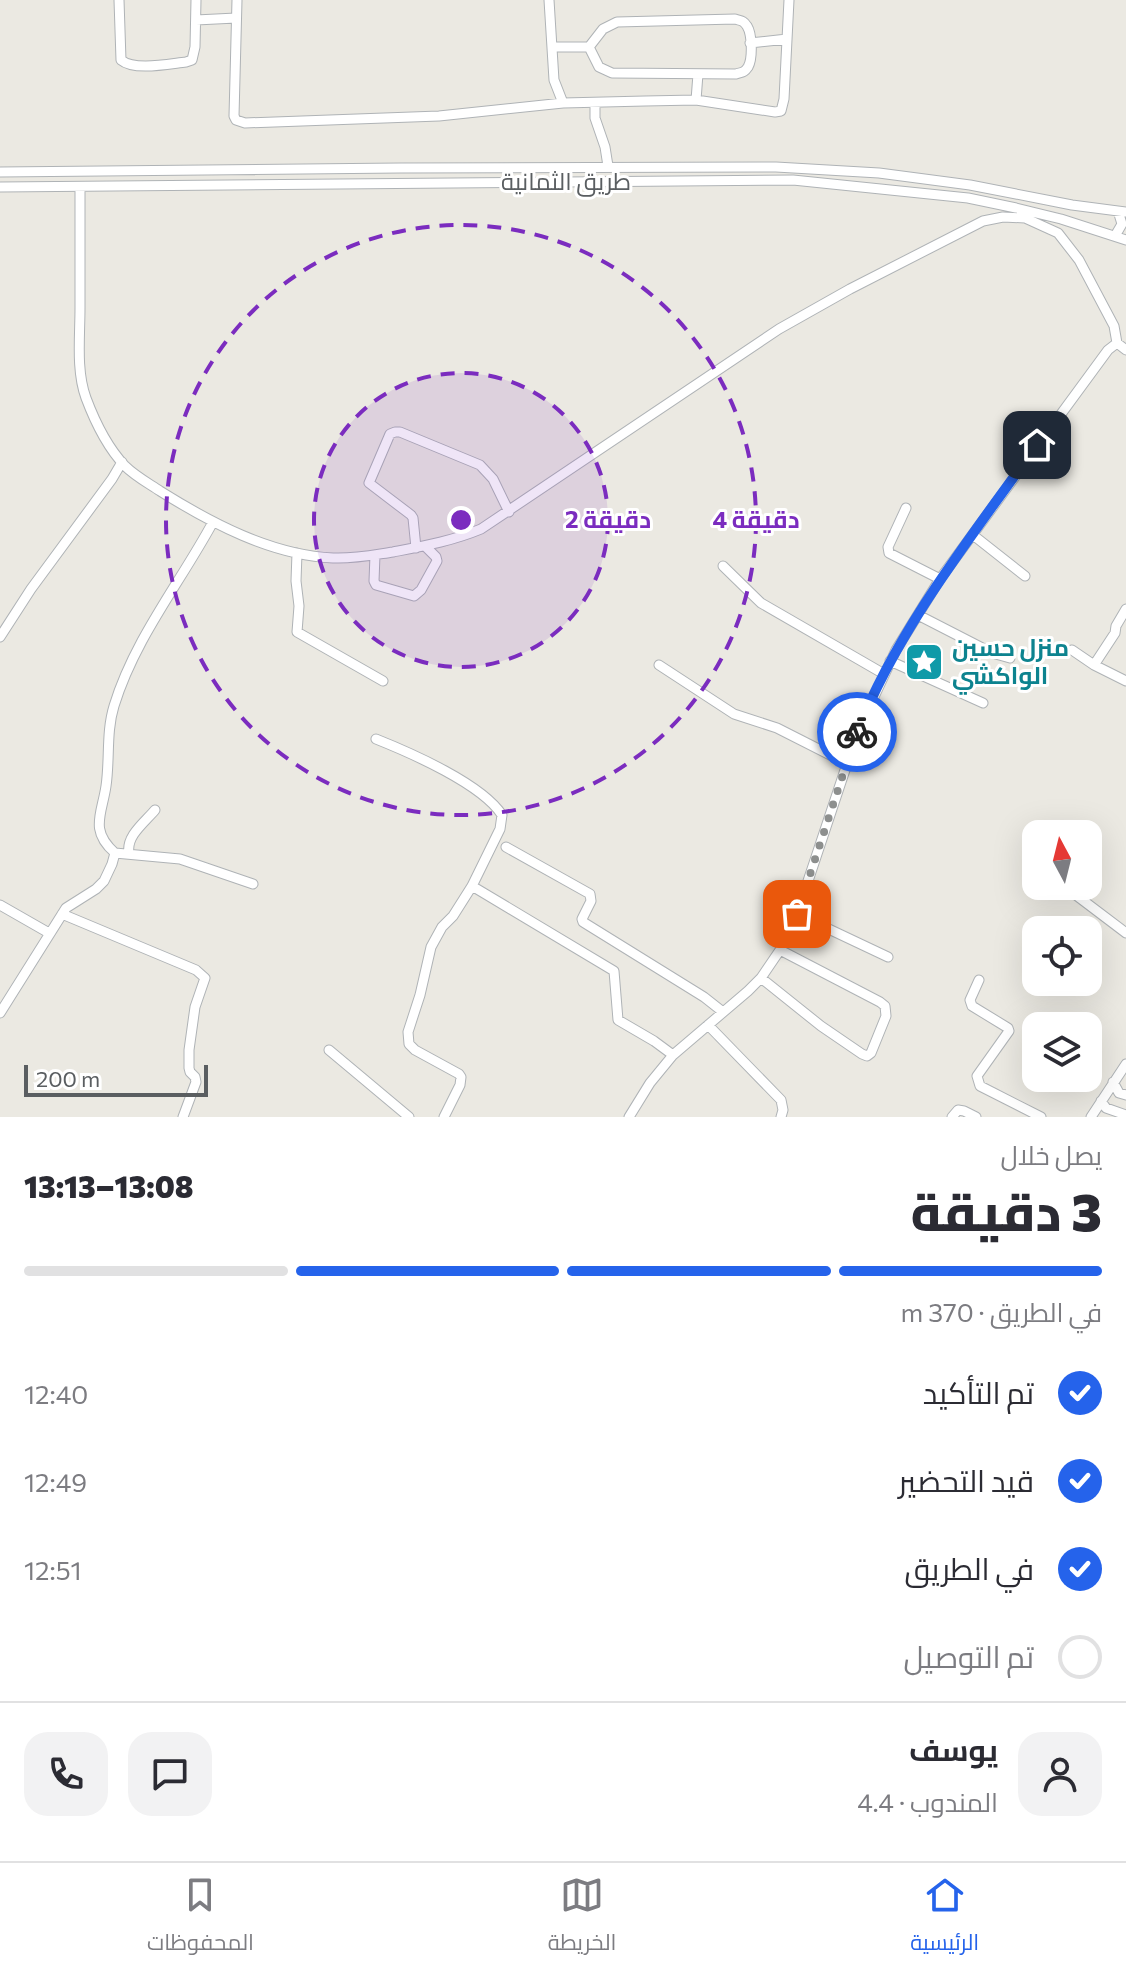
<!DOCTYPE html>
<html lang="ar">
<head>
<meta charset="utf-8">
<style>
	:root { --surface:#fff; --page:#f2f2f3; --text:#2b2b33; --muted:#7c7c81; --line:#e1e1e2; --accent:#2563eb }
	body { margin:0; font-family:Commissioner,Cairo,sans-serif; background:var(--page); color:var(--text); direction:rtl; height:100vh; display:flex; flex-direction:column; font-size:30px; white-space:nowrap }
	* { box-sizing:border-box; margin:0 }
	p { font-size:26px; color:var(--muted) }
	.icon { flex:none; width:44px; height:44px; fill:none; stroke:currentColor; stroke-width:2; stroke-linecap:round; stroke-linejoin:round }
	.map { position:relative; height:1117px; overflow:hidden; direction:ltr }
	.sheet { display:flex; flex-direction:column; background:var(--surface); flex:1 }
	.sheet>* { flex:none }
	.needle { width:52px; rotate:353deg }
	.tools { position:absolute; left:1022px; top:820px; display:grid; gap:16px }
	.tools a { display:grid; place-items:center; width:80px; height:80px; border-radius:16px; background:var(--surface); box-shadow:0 8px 32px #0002; font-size:40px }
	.scale { position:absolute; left:24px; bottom:20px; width:184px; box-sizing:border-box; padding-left:8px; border:4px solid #5a5e61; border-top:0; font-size:22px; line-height:28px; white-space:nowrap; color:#5a5e61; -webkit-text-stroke:6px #fff; paint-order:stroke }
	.pin { position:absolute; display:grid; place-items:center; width:68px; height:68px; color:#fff; margin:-34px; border-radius:16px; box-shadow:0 4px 12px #0006 }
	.courier { position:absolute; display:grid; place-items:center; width:80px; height:80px; margin:-40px; border:6px solid #2563eb; border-radius:50%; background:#fff; color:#222; box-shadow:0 2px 10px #0007 }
	.headline em { font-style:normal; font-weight:800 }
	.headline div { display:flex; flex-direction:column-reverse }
	.headline { display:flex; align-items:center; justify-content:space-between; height:136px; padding:0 24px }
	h1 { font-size:52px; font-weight:800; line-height:60px }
	.bar { display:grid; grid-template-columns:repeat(4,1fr); gap:12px 8px; align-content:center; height:96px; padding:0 24px }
	.bar i { height:10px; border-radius:6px; background:var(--line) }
	.bar .selected { background:var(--accent) }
	.bar p { grid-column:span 4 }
	.line { display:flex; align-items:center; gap:20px; padding:0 24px; border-top:2px solid var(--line) }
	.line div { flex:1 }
	.round { display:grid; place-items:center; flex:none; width:84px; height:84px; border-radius:24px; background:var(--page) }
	ol { padding:0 24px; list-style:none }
	li { display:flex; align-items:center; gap:24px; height:88px }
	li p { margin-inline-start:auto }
	li .icon { padding:8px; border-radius:50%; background:var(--accent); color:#fff; stroke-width:4 }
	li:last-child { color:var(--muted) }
	li i { width:44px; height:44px; border:4px solid var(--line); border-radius:50% }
	.menu { display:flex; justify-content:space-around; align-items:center; height:112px; border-top:2px solid var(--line); background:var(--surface); font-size:22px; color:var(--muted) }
	.menu a { display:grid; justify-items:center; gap:4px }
	.menu .selected { color:var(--accent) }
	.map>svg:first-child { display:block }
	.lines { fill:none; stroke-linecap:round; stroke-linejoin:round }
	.minor-casing { stroke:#afb3b6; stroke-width:11 }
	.minor { stroke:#fff; stroke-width:9 }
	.done { stroke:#8d8f8e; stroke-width:8; stroke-dasharray:0 14.4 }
	.route { stroke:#2563eb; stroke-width:10 }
	.ring { fill:none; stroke:#7b2cbf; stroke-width:4; stroke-dasharray:14 10 }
	.labels { text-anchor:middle; stroke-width:6; stroke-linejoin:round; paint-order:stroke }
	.street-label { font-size:24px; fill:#5a5e61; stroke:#fff }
	.culture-label { font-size:24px; font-weight:bold; fill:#0d838f; stroke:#fff; text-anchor:start }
	.centre { fill:#7b2cbf; stroke:#fff; stroke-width:4 }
	.ring-label { font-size:24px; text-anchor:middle; font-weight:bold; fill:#7b2cbf; stroke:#fff; stroke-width:6; stroke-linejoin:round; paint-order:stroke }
</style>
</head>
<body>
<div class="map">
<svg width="1126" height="1117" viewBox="0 0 1126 1117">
	<rect width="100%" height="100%" fill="#ebe9e2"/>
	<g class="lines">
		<defs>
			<path id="minor" d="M 119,0 L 121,60 C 134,71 168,64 186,62 L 192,60 L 195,47 L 196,0
				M 237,0 L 234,116 L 236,120 L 245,123 L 439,116 L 563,103 L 645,101 L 696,100 L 775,112 L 781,111 L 784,99 L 789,0
				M 549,0 L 554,80 L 563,103
				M 735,19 C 741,21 743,20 747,26 C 752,34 753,58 748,67 C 744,73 742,72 736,74 L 612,73 L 599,67 L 589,47 L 603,29 L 617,22 Z
				M 196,20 L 236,18
				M 750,43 L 787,39
				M 552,47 L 589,47
				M 696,100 L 698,74
				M 595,103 L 595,118 L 605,147 L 608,166
				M 0,172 L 400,168 L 776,167 L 879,173 L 970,185 L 1072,205 L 1126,212
				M 0,187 L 793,180 L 968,198 L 1016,208 L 1061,219 L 1126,240
				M 80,187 C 80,227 80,267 80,308 C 80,337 76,371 86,398 C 95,422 108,448 125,466 C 135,476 148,483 160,491 C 211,523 271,555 333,558 C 354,559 373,555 393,552 C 424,546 452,541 481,529 L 779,329 L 850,289 L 983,221 L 1003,217 L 1025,218 L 1058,233 L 1079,260 L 1114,326 L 1117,343 L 1126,350
				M 1115,236 L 1122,224 L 1118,211
				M 906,508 L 888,547 L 889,553 L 940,579
				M 973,535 L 1025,576
				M 416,548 L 413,518 L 411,515 L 369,483 L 390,434 L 395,432 L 400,432 L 480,465 L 493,479 L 509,512
				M 297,553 L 296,581 L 299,606 L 297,632 L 383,681
				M 375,555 L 374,581 L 376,585 L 414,596 L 421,590 L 437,561 L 436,557 L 425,546
				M 723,566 L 761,603 L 884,674
				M 918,615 L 992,653 L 1010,658
				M 0,637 L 31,589 L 112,479 L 122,462
				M 1072,650 L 1094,665 L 1126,681
				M 890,661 L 983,703
				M 659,665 L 734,714 L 777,728 L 846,763
				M 1094,665 L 1115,633 L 1116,626 L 1126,609
				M 376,739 C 411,753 482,784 502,815 L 500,829 L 472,886 L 453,916 L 442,927 L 431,947 L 420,995 L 408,1032 L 409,1044 L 415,1050 L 459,1074 L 461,1077 L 460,1085 L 444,1117
				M 506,847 L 590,894 L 591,901 L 582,919 L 583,922 L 704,997 L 723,1012
				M 115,853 L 180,859 L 253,884
				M 129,853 C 126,836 144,823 155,810
				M 1034,865 L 1036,867
				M 472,886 L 614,971 L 618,1020 L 654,1041 L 673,1055
				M 1064,886 L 1126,933
				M 0,905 L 49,933
				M 62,914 L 196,970 L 205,978 L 195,1007 L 189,1050 L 189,1068 L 190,1072 L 195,1077 L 196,1082 L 183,1117
				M 797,914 L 888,957
				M 761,978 L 821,1026 L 862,1054 L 867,1056 L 871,1053 L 886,1016 L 885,1006 L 880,1002 L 780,950
				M 979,980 L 970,1000 L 972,1006 L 1008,1028 L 1009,1031 L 977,1076 L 980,1086 L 1041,1117
				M 0,1013 L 66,908 L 96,889 L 104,881 L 112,864 L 115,853 C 89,830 102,814 106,786 C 110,759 106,732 114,706 C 135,638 180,583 213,522
				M 708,1025 L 781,1100 L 783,1110 L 781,1117
				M 329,1050 L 409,1117
				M 1113,1082 L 1119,1093 L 1126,1095
				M 1101,1101 L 1106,1108 L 1126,1115
				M 629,1117 L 650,1083 L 673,1055 L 748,991 L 761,978 L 780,950 L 797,914 L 858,731 L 896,650 L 940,579 L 1108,350 L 1117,343
				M 952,1117 L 958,1110 L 964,1111 L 976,1117
				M 1091,1117 L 1126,1064"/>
		</defs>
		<use href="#minor" class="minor-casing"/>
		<use href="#minor" class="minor"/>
	</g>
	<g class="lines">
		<path class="done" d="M 797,914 L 857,732"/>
		<path class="route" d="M 857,732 C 899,627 971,537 1037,445"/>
	</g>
	<circle cx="461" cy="520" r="147" fill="#7b2cbf" fill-opacity=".12"/>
	<g class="ring">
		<circle cx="461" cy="520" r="147"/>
		<circle cx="461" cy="520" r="295"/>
	</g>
	<defs>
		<symbol id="sight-square" viewBox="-11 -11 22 22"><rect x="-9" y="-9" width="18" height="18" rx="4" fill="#0f9aa8" stroke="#fff"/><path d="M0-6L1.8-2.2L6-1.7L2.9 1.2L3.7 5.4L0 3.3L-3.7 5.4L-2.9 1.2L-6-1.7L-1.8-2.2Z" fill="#fff"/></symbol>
	</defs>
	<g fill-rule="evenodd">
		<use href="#sight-square" x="902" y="640" width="44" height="44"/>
	</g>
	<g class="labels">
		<g class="street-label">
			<text x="566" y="190">طريق الثمانية</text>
		</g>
		<g class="culture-label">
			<text x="952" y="656">منزل حسين<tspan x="952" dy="28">الواكشي</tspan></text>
		</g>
	</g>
	<circle cx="461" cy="520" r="12" class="centre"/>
	<g class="ring-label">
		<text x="608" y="528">2 دقيقة</text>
		<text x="756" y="528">4 دقيقة</text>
	</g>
</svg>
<div class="tools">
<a><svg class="needle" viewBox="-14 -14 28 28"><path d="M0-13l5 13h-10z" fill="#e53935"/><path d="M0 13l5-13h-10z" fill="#7c7c81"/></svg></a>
<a><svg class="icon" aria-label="locate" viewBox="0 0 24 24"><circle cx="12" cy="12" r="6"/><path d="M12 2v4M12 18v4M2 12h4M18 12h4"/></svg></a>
<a><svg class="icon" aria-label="layers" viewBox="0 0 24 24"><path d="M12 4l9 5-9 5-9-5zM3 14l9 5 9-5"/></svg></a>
</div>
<div class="scale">200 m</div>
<div class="pin" style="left:797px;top:914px;background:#ea580c"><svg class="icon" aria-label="bag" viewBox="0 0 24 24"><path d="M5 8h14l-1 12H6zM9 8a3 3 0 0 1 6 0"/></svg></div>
<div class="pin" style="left:1037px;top:445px;background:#1f2937"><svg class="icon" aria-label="home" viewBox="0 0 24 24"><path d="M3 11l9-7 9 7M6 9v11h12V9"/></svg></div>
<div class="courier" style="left:857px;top:732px"><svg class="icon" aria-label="bike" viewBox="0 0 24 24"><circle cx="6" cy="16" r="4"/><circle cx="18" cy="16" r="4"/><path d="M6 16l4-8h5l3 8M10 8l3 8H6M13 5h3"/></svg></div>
</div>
<section class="sheet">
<div class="headline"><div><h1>3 دقيقة</h1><p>يصل خلال</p></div><em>13:08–13:13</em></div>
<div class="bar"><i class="selected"></i><i class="selected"></i><i class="selected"></i><i></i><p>في الطريق · 370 m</p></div>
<ol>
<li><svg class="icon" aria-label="check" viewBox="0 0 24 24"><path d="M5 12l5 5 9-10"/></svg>تم التأكيد<p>12:40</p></li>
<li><svg class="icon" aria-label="check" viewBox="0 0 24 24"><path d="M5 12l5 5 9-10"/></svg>قيد التحضير<p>12:49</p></li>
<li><svg class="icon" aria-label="check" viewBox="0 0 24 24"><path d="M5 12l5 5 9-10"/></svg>في الطريق<p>12:51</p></li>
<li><i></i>تم التوصيل</li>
</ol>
<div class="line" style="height:144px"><a class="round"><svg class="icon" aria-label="person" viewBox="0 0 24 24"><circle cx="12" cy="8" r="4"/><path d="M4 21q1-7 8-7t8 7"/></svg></a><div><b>يوسف</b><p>المندوب · 4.4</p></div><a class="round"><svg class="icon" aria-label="chat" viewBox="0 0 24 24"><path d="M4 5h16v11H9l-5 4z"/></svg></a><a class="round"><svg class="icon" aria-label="phone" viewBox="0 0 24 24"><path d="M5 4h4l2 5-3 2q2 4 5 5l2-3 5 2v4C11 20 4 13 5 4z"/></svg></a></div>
</section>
<nav class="menu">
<a class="selected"><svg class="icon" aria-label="home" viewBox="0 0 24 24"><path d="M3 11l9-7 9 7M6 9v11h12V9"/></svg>الرئيسية</a>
<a><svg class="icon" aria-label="map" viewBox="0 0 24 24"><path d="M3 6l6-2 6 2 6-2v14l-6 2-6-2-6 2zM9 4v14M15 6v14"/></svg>الخريطة</a>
<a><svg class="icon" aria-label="saved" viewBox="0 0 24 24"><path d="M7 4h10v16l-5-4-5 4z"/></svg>المحفوظات</a>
</nav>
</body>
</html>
